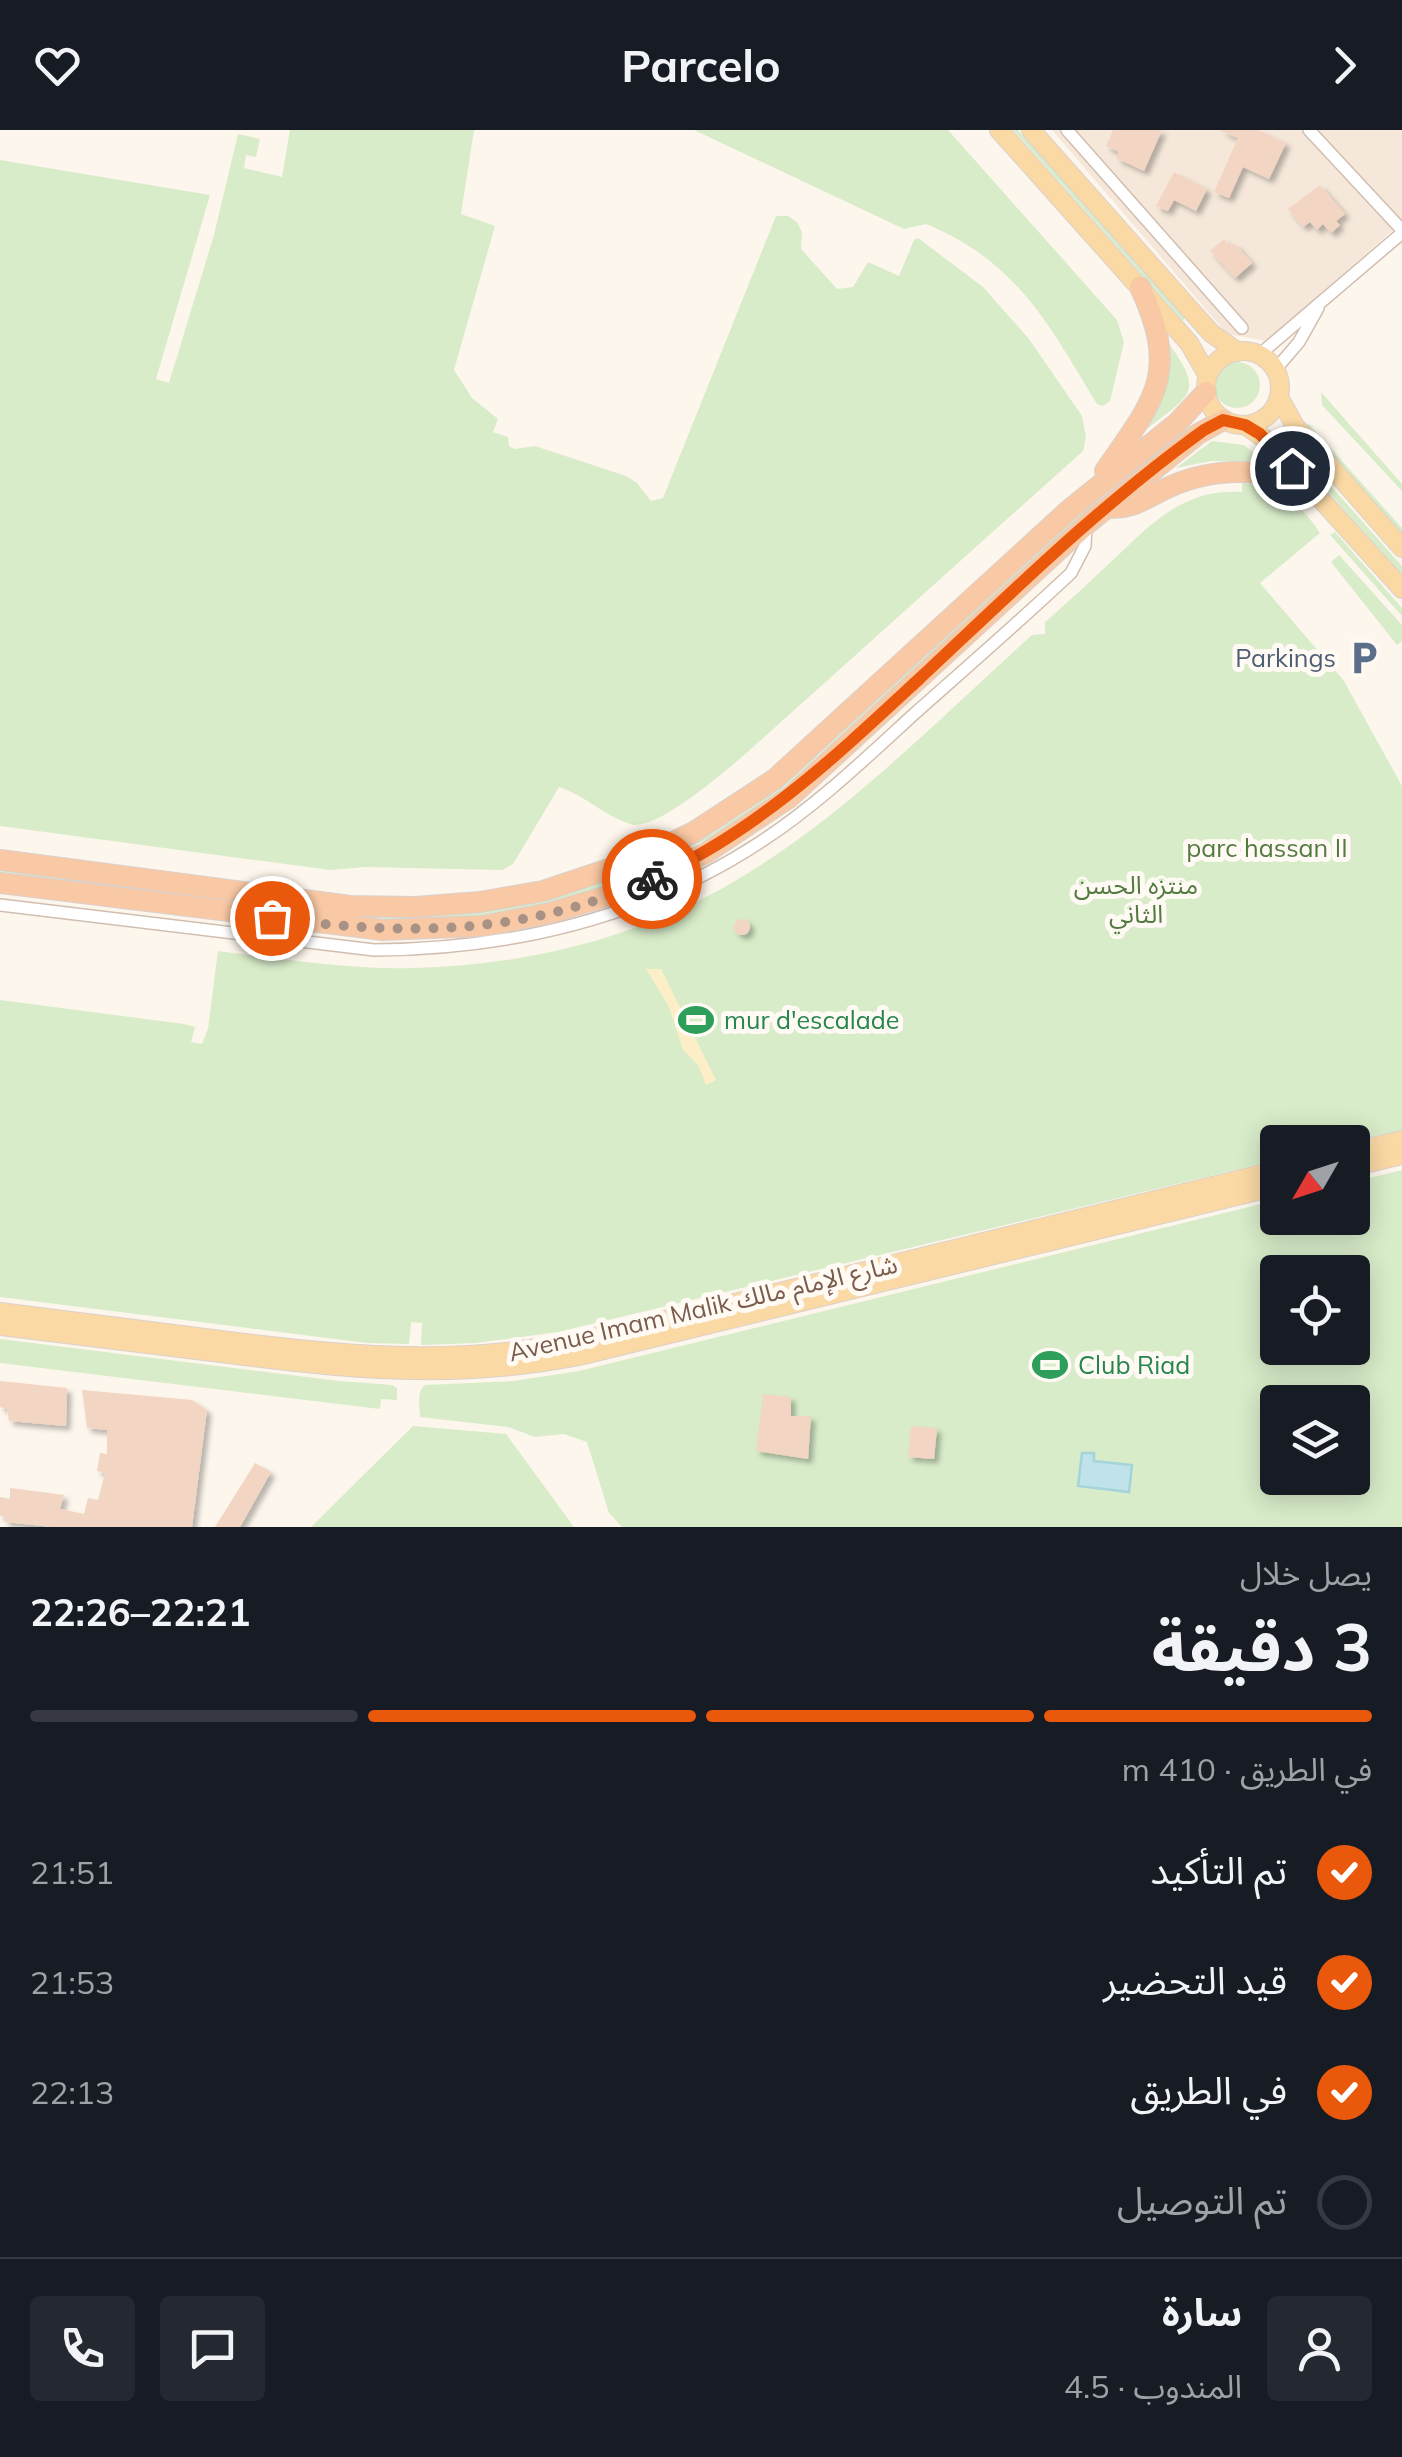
<!DOCTYPE html>
<html lang="ar">
<head>
<meta charset="utf-8">
<style>
	:root { --surface:#171b24; --page:#242831; --text:#f1f3f6; --muted:#9ea1a6; --line:#363941; --accent:#ea580c }
	body { margin:0; font-family:Mulish,"Noto Sans Arabic",sans-serif; background:var(--page); color:var(--text); direction:rtl; height:100vh; display:flex; flex-direction:column; font-size:38px; white-space:nowrap }
	* { box-sizing:border-box; margin:0 }
	p { font-size:32px; color:var(--muted) }
	.icon { flex:none; width:55px; height:55px; fill:none; stroke:currentColor; stroke-width:2; stroke-linecap:round; stroke-linejoin:round }
	.map { position:relative; height:1397px; overflow:hidden; direction:ltr }
	.panel { display:flex; flex-direction:column; background:var(--surface); flex:1 }
	.panel>* { flex:none }
	.needle { width:65px; rotate:231deg }
	.fabs { position:absolute; left:1260px; top:995px; display:grid; gap:20px }
	.fabs a { display:grid; place-items:center; width:110px; height:110px; border-radius:10px; background:var(--surface); box-shadow:0 5px 25px #0003; font-size:50px }
	.pin { position:absolute; display:grid; place-items:center; width:85px; height:85px; color:#fff; margin:-42px; border:5px solid #fff; border-radius:50%; box-shadow:0 2px 10px #0007 }
	.courier { position:absolute; display:grid; place-items:center; width:100px; height:100px; margin:-50px; border:8px solid #ea580c; border-radius:50%; background:#fff; color:#222; box-shadow:0 2px 12px #0007 }
	.head em { font-style:normal; font-weight:700 }
	.head div { display:flex; flex-direction:column-reverse }
	.head { display:flex; align-items:center; justify-content:space-between; height:170px; padding:0 30px }
	h1 { font-size:65px; font-weight:700; line-height:75px }
	.bar { display:grid; grid-template-columns:repeat(4,1fr); gap:15px 10px; align-content:center; height:120px; padding:0 30px }
	.bar i { height:12px; border-radius:8px; background:var(--line) }
	.bar .active { background:var(--accent) }
	.bar p { grid-column:span 4 }
	.line { display:flex; align-items:center; gap:25px; padding:0 30px; border-top:2px solid var(--line) }
	.line div { flex:1 }
	.round { display:grid; place-items:center; flex:none; width:105px; height:105px; border-radius:10px; background:var(--page) }
	ol { padding:0 30px; list-style:none }
	li { display:flex; align-items:center; gap:30px; height:110px }
	li p { margin-inline-start:auto }
	li .icon { padding:10px; border-radius:50%; background:var(--accent); color:#fff; stroke-width:4 }
	li:last-child { color:var(--muted) }
	li i { width:55px; height:55px; border:5px solid var(--line); border-radius:50% }
	header { display:flex; justify-content:space-between; align-items:center; height:130px; padding:0 30px; background:var(--surface); font-size:45px; font-weight:700 }
	.map>svg:first-child { display:block }
	.residential { fill:#f5e8da }
	.green { fill:#d8ecc9; fill-rule:evenodd }
	.sand { fill:#fcefc7 }
	.water { fill:#bfe3e8; stroke:#a5d3da; stroke-width:2.5 }
	.building { fill:#f3d5c3; filter:url(#shadow) }
	.lines { fill:none; stroke-linecap:round; stroke-linejoin:round }
	.minor-casing { stroke:#d1beb0; stroke-width:14 }
	.primary-casing { stroke:#dad1cd; stroke-width:20 }
	.trunk-casing { stroke:#dad1cd; stroke-width:22 }
	.minor { stroke:#fff; stroke-width:11 }
	.primary { stroke:#fbd9a5; stroke-width:18 }
	.trunk { stroke:#f9c8a4; stroke-width:20 }
	.done { stroke:#a89285; stroke-width:10; stroke-dasharray:0 18 }
	.route { stroke:#ea580c; stroke-width:12 }
	.labels { text-anchor:middle; stroke-width:10; stroke-linejoin:round; paint-order:stroke }
	.service-label { font-size:25px; fill:#4e5e75; stroke:#fffaf3; text-anchor:end }
	.park-label { font-size:25px; fill:#537a41; stroke:#fffaf3 }
	.leisure-label { font-size:25px; fill:#27864d; stroke:#fffaf3; text-anchor:start }
	.street-label { font-size:25px; fill:#7a5c4d; stroke:#fffaf3 }
</style>
</head>
<body>
<header><svg class="icon" aria-label="forward" viewBox="0 0 24 24"><path d="M9 5l7 7-7 7"/></svg>Parcelo<svg class="icon" aria-label="heart" viewBox="0 0 24 24"><path d="M12 20l-8-8c-3-5 5-10 8-4 3-6 11-1 8 4z"/></svg></header>
<div class="map">
<svg width="1402" height="1397" viewBox="0 0 1402 1397">
	<defs>
		<filter id="shadow"><feDropShadow dx="4.5" dy="4.5" stdDeviation="2.5" flood-color="#0004"/></filter>
	</defs>
	<rect width="100%" height="100%" fill="#fdf6ec"/>
	<path class="residential" d="M 1052,0 L 1402,0 L 1402,92 L 1267,211 L 1227,204 Z"/>
	<path class="green" d="M 290,0 L 474,0 L 461,84 L 495,96 L 454,240 L 472,268 L 498,289 L 493,302 L 508,307 L 509,316 L 514,319 L 535,316 L 626,346 L 637,353 L 651,371 L 663,368 L 776,86 L 788,86 L 797,92 L 802,102 L 801,119 L 837,159 L 853,157 L 868,132 L 899,146 L 914,110 L 918,108 L 983,157 L 1029,209 L 1082,286 L 1086,307 L 1083,321 L 743,626 C 723,643 654,703 630,694 C 605,686 584,665 559,657 L 513,734 L 502,740 L 365,737 L 330,740 L 0,696 L 0,30 L 210,65 L 156,249 L 169,253 L 214,105 L 238,4 L 260,9 L 256,27 L 246,25 L 244,38 L 282,47 Z
		M 694,0 L 948,0 L 1117,190 L 1124,212 L 1110,271 L 1103,276 L 1097,274 C 1048,194 1019,133 926,94 L 904,99 Z
		M 1013,0 L 1018,0 L 1185,188 L 1183,191 Z
		M 1167,211 C 1207,265 1189,265 1143,302 Z
		M1214 255a23 23 0 1 1 46 0a23 23 0 1 1-46 0Z
		M 1321,262 L 1402,354 L 1402,361 L 1322,275 Z
		M 1189,294 L 1191,297 L 1101,368 L 780,661 L 712,707 L 613,754 L 534,777 L 480,786 L 370,791 L 0,745 L 0,741 L 343,784 L 398,787 L 453,785 L 534,773 L 612,750 L 711,704 L 757,674 L 820,623 L 1084,378 Z
		M 1309,294 L 1402,398 L 1402,406 L 1305,297 Z
		M 1290,310 L 1402,436 L 1402,445 L 1286,314 Z
		M 1212,311 L 1244,315 L 1265,332 L 1211,331 L 1176,338 Z
		M 1242,353 C 1279,356 1300,373 1320,403 L 1260,453 L 1344,551 L 1402,656 L 1402,1000 L 1350,1012 L 1278,1012 L 1277,1030 L 558,1202 L 476,1213 L 421,1215 L 422,1193 L 411,1192 L 409,1214 L 367,1213 L 0,1167 L 0,870 L 184,894 L 195,897 L 191,912 L 202,914 L 208,899 L 218,821 C 284,829 349,840 415,838 C 518,836 630,810 721,759 C 838,694 933,594 1032,505 L 1045,504 L 1045,492 C 1069,471 1092,450 1115,428 C 1153,392 1185,358 1242,362 Z
		M 1335,402 L 1402,478 L 1402,486 L 1330,405 Z
		M 1339,425 L 1402,495 L 1402,511 L 1397,515 L 1331,432 Z
		M 1402,1040 L 1402,1397 L 622,1397 L 609,1383 L 587,1312 L 564,1304 L 535,1307 L 508,1297 L 420,1287 C 420,1278 416,1262 425,1255 L 513,1251 L 579,1241 L 1277,1070 L 1278,1088 L 1352,1088 L 1353,1052 ZM 1278,1142 L 1352,1142 L 1352,1218 L 1278,1218 ZM 1278,1272 L 1352,1272 L 1352,1348 L 1278,1348 Z
		M 0,1209 L 339,1251 L 392,1255 L 397,1258 L 397,1270 L 381,1269 L 380,1279 L 0,1233 Z
		M 413,1296 L 506,1304 L 574,1397 L 311,1397 Z"/>
	<path class="sand" d="M 646,839 L 661,839 L 716,950 L 706,955 L 698,935 L 683,920 L 669,877 Z"/>
	<path class="water" d="M 1082,1323 L 1094,1323 L 1094,1331 L 1132,1335 L 1129,1362 L 1078,1356 Z"/>
	<path class="building" d="M 1113,0 L 1162,0 L 1144,41 L 1116,28 L 1119,22 L 1106,16 Z
		M 1219,0 L 1258,0 L 1286,13 L 1269,49 L 1243,37 L 1229,68 L 1214,62 L 1238,8 Z
		M 1174,42 L 1207,59 L 1196,81 L 1174,70 L 1168,81 L 1156,76 Z
		M 1320,55 L 1345,84 L 1336,91 L 1340,95 L 1331,103 L 1323,94 L 1317,100 L 1310,92 L 1303,97 L 1288,79 Z
		M 1224,109 L 1230,116 L 1234,113 L 1252,133 L 1235,148 L 1210,121 Z
		M734 797a8 8 0 1 1 16 0a8 8 0 1 1-16 0Z
		M 0,1251 L 67,1258 L 66,1296 L 9,1291 L 7,1279 L 0,1277 Z
		M 82,1260 L 192,1270 L 207,1280 L 192,1397 L 53,1397 L 5,1392 L 5,1387 L 0,1386 L 0,1367 L 10,1369 L 10,1358 L 64,1365 L 60,1379 L 84,1384 L 88,1368 L 98,1370 L 105,1343 L 97,1341 L 100,1323 L 107,1324 L 107,1300 L 87,1298 Z
		M 763,1264 L 791,1267 L 791,1286 L 811,1286 L 808,1329 L 756,1321 Z
		M 911,1296 L 937,1298 L 934,1329 L 908,1327 Z
		M 255,1333 L 271,1342 L 240,1397 L 215,1397 Z"/>
	<g class="lines">
		<defs>
			<path id="minor" d="M 1067,0 L 1242,198
				M 1309,0 L 1402,100
				M 1259,225 L 1402,103
				M 1275,240 L 1299,212 L 1318,178
				M 0,775 L 374,820 C 513,819 645,788 762,711 C 817,675 865,629 913,585 C 966,538 1019,492 1071,443 L 1085,416 L 1086,397"/>
			<path id="primary" d="M 999,0 L 1189,213 L 1208,246
				M 1031,0 L 1211,203 L 1238,222
				M1206 258a37 37 0 1 1 74 0a37 37 0 1 1-74 0Z
				M 1279,267 L 1295,296 L 1402,418
				M 1245,295 L 1268,311 L 1402,459
				M 1352,1022 L 1402,1010
				M 1352,1037 L 1402,1025
				M 0,1182 C 71,1191 142,1200 213,1209 C 342,1225 449,1237 579,1211 L 1278,1040
				M 0,1196 C 74,1205 147,1214 221,1223 C 348,1239 451,1251 579,1226 L 1278,1056"/>
			<path id="trunk" d="M 1105,341 C 1153,271 1181,245 1140,157
				M 1108,377 C 1130,381 1148,367 1167,358 C 1212,337 1267,336 1312,359
				M 0,730 L 350,776 L 415,777 L 480,772 L 543,761 L 636,730 L 694,702 L 775,649 L 1070,379 L 1177,293 L 1206,262
				M 0,753 L 383,800 L 483,796 L 550,783 L 614,764 L 706,723 L 790,667 L 1087,394 L 1198,304 L 1223,290"/>
		</defs>
		<use href="#minor" class="minor-casing"/>
		<use href="#primary" class="primary-casing"/>
		<use href="#trunk" class="trunk-casing"/>
		<use href="#minor" class="minor"/>
		<use href="#primary" class="primary"/>
		<use href="#trunk" class="trunk"/>
	</g>
	<g class="lines">
		<path class="done" d="M 272,788 C 407,806 523,806 652,749"/>
		<path class="route" d="M 652,749 C 756,702 835,627 918,550 C 1010,464 1101,374 1204,300 L 1223,290 L 1245,295 L 1260,304 L 1292,338"/>
	</g>
	<defs>
		<symbol id="parking-bare" viewBox="-9 -9 18 18"><path d="M-3.5-5.5H1a3.5 3.5 0 0 1 0 7H-1V5.5H-3.5ZM-1-3.4V-.6H.8a1.4 1.4 0 0 0 0-2.8Z" fill="#5c6f8a" stroke="#fffaf3" stroke-width="2.5" paint-order="stroke"/></symbol>
		<symbol id="stadium-bare" viewBox="-9 -9 18 18"><path d="M0-5a6.5 5 0 1 0 0 10a6.5 5 0 1 0 0-10ZM-3.5-1.8h7v3.6h-7Z" fill="#2e9e5b" stroke="#fffaf3" stroke-width="2.5" paint-order="stroke"/></symbol>
	</defs>
	<g fill-rule="evenodd">
		<use href="#parking-bare" x="1339" y="503" width="50" height="50"/>
		<use href="#stadium-bare" x="671" y="865" width="50" height="50"/>
		<use href="#stadium-bare" x="1025" y="1210" width="50" height="50"/>
	</g>
	<g class="labels">
		<g class="service-label">
			<text x="1336" y="537">Parkings</text>
		</g>
		<g class="park-label">
			<text x="1267" y="727">parc hassan II</text>
			<text x="1136" y="764">منتزه الحسن<tspan x="1136" dy="29">الثاني</tspan></text>
		</g>
		<g class="leisure-label">
			<text x="724" y="899">mur d'escalade</text>
			<text x="1078" y="1244">Club Riad</text>
		</g>
		<g class="street-label">
			<text transform="translate(703 1178) rotate(-13)" y="9">Avenue Imam Malik شارع الإمام مالك</text>
		</g>
	</g>
</svg>
<div class="fabs">
<a><svg class="needle" viewBox="-14 -14 28 28"><path d="M0-13l5 13h-10z" fill="#e53935"/><path d="M0 13l5-13h-10z" fill="#9ea1a6"/></svg></a>
<a><svg class="icon" aria-label="locate" viewBox="0 0 24 24"><circle cx="12" cy="12" r="6"/><path d="M12 2v4M12 18v4M2 12h4M18 12h4"/></svg></a>
<a><svg class="icon" aria-label="layers" viewBox="0 0 24 24"><path d="M12 4l9 5-9 5-9-5zM3 14l9 5 9-5"/></svg></a>
</div>
<div class="pin" style="left:272px;top:788px;background:#ea580c"><svg class="icon" aria-label="bag" viewBox="0 0 24 24"><path d="M5 8h14l-1 12H6zM9 8a3 3 0 0 1 6 0"/></svg></div>
<div class="pin" style="left:1292px;top:338px;background:#1f2937"><svg class="icon" aria-label="home" viewBox="0 0 24 24"><path d="M3 11l9-7 9 7M6 9v11h12V9"/></svg></div>
<div class="courier" style="left:652px;top:749px"><svg class="icon" aria-label="bike" viewBox="0 0 24 24"><circle cx="6" cy="16" r="4"/><circle cx="18" cy="16" r="4"/><path d="M6 16l4-8h5l3 8M10 8l3 8H6M13 5h3"/></svg></div>
</div>
<section class="panel">
<div class="head"><div><h1>3 دقيقة</h1><p>يصل خلال</p></div><em>22:21–22:26</em></div>
<div class="bar"><i class="active"></i><i class="active"></i><i class="active"></i><i></i><p>في الطريق · 410 m</p></div>
<ol>
<li><svg class="icon" aria-label="check" viewBox="0 0 24 24"><path d="M5 12l5 5 9-10"/></svg>تم التأكيد<p>21:51</p></li>
<li><svg class="icon" aria-label="check" viewBox="0 0 24 24"><path d="M5 12l5 5 9-10"/></svg>قيد التحضير<p>21:53</p></li>
<li><svg class="icon" aria-label="check" viewBox="0 0 24 24"><path d="M5 12l5 5 9-10"/></svg>في الطريق<p>22:13</p></li>
<li><i></i>تم التوصيل</li>
</ol>
<div class="line" style="height:180px"><a class="round"><svg class="icon" aria-label="person" viewBox="0 0 24 24"><circle cx="12" cy="8" r="4"/><path d="M4 21q1-7 8-7t8 7"/></svg></a><div><b>سارة</b><p>المندوب · 4.5</p></div><a class="round"><svg class="icon" aria-label="chat" viewBox="0 0 24 24"><path d="M4 5h16v11H9l-5 4z"/></svg></a><a class="round"><svg class="icon" aria-label="phone" viewBox="0 0 24 24"><path d="M5 4h4l2 5-3 2q2 4 5 5l2-3 5 2v4C11 20 4 13 5 4z"/></svg></a></div>
</section>
</body>
</html>
